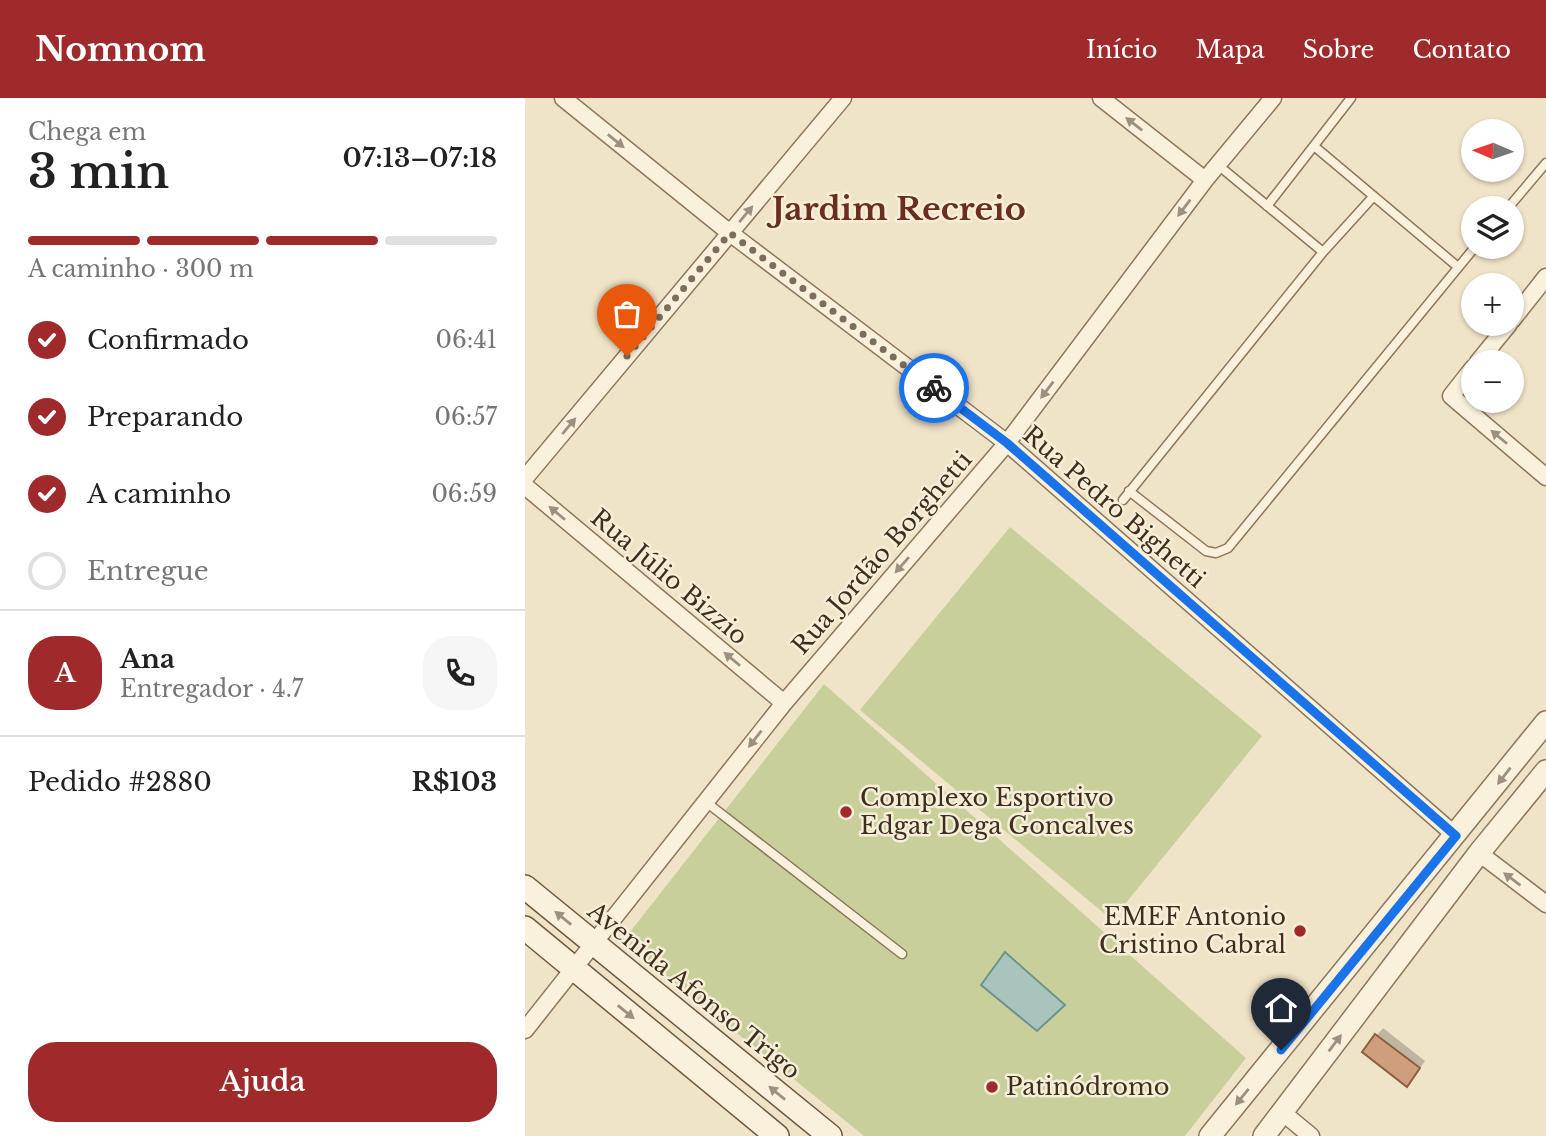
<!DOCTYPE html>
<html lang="pt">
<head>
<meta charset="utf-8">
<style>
	:root { --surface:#fff; --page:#f6f6f6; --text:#222; --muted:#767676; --line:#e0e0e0; --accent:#9e2a2b }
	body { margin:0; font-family:"Libre Baskerville",serif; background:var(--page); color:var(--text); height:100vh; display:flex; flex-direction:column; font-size:26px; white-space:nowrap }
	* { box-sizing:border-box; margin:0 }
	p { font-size:23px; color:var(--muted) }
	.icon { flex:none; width:38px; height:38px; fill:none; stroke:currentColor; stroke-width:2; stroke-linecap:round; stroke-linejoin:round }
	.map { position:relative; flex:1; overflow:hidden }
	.side { display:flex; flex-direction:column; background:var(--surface); width:525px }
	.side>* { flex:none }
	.needle { width:46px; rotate:272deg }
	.buttons { position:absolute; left:936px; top:21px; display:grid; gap:14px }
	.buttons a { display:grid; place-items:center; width:63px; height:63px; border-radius:50%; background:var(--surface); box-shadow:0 2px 5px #0004; font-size:35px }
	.pin { position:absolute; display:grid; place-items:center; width:60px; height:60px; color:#fff; margin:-72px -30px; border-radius:50% 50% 50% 0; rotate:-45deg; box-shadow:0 0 7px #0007 }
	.pin .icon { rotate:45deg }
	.courier { position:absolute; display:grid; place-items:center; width:70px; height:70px; margin:-35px; border:5px solid #1a73e8; border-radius:50%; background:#fff; color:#222; box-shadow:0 2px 9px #0007 }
	.head em { font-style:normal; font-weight:600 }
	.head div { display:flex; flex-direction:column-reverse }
	.head { display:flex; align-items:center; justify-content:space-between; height:119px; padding:0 28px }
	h1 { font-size:46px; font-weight:600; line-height:52px }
	.bar { display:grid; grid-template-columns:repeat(4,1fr); gap:10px 7px; align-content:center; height:84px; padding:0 28px }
	.bar i { height:9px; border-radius:5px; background:var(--line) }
	.bar .current { background:var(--accent) }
	.bar p { grid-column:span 4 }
	.line { display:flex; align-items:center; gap:18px; padding:0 28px; border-top:2px solid var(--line) }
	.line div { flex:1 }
	.round { display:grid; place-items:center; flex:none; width:74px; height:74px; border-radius:28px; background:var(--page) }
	ol { padding:0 28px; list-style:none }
	li { display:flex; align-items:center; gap:21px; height:77px }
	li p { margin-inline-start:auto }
	li .icon { padding:7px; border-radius:50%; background:var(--accent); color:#fff; stroke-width:4 }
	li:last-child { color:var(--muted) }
	li i { width:38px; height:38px; border:4px solid var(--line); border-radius:50% }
	.cta { display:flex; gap:14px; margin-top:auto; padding:14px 28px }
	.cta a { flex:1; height:80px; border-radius:28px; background:var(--accent); color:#fff; font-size:28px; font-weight:600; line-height:80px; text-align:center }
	header { display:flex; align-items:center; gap:42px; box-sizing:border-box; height:98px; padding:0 35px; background:var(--accent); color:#fff }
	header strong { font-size:33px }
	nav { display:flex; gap:38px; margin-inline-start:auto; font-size:24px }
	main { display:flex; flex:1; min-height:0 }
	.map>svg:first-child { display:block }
	.green { fill:#c9cf9b }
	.water { fill:#a9c4bc; stroke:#6f938a; stroke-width:2 }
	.shadow { fill:#0003 }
	.building { fill:#cf9f7d; stroke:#8d5f41; stroke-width:2 }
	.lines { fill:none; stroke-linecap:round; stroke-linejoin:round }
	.service-casing { stroke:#8d765c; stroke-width:11 }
	.minor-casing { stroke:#8d765c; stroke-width:19 }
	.tertiary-casing { stroke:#8d765c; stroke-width:24 }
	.secondary-casing { stroke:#6f573f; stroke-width:26 }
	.service { stroke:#faf1dc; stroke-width:8 }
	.minor { stroke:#faf1dc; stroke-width:16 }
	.tertiary { stroke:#faf1dc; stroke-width:21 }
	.secondary { stroke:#faf1dc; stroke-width:23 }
	.oneway { fill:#9c907e }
	.done { stroke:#7c6e5b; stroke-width:7; stroke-dasharray:0 12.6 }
	.route { stroke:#1a73e8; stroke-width:9 }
	.poi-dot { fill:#9e2a2b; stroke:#f7eed8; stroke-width:2.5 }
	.labels { text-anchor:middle; stroke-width:5; stroke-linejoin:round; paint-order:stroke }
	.street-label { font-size:24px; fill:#3d2e20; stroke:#f7eed8 }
	.poi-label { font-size:24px; fill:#3d2e20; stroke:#f7eed8; text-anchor:start }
	.district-label { font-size:32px; font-weight:bold; fill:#6b2e1e; stroke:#f7eed8 }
</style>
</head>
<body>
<header>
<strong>Nomnom</strong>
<nav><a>Início</a><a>Mapa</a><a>Sobre</a><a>Contato</a></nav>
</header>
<main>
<section class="side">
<div class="head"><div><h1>3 min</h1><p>Chega em</p></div><em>07:13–07:18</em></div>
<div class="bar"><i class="current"></i><i class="current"></i><i class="current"></i><i></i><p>A caminho · 300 m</p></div>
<ol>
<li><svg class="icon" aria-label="check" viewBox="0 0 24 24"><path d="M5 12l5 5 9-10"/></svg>Confirmado<p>06:41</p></li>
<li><svg class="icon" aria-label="check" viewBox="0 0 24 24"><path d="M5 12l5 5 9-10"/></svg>Preparando<p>06:57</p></li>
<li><svg class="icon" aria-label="check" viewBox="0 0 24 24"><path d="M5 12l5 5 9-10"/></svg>A caminho<p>06:59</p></li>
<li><i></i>Entregue</li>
</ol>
<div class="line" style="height:126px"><b class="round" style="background:var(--accent);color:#fff">A</b><div><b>Ana</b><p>Entregador · 4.7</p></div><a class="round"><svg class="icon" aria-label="phone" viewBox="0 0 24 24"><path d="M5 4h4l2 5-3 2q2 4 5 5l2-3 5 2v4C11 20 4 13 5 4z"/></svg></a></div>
<div class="line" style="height:91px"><div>Pedido #2880</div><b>R$103</b></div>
<div class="cta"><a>Ajuda</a></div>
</section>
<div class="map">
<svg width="1021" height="1038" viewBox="0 0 1021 1038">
	<rect width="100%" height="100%" fill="#f0e4c8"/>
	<path class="green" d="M 485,429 L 737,638 L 587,822 L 335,612 Z
		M 299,586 L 721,960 L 660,1038 L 339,1038 L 98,843 Z"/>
	<path class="water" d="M 480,854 L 540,907 L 512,933 L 456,887 Z"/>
	<path class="shadow" d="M 858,930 L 900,963 L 888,980 L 839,953 Z"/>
	<path class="building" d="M 850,936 L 895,970 L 882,989 L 837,954 Z"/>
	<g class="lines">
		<defs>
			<path id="service" d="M 789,48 L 933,169
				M 693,67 L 798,154
				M 742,108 L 826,0
				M 983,110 L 1021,65
				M 604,393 L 681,453 L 691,455 L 703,450 L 950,149
				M 598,402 L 798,154 L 847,100
				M 181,704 L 377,856"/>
			<path id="minor" d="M 38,0 L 205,135 L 482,345 L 931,738
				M 576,0 L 680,82
				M 987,222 L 1021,179
				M 953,264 L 984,226
				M 948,270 L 926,298 L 1021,379
				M 0,380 L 318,0
				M 0,388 L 259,605
				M 954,755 L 1021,806
				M 0,932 L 259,605 L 482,345 L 680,82 L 748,0
				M 757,1014 L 786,1038"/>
			<path id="tertiary" d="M 685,1038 L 1021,624
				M 739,1038 L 954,755 L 1021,673"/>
			<path id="secondary" d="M 0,789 L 305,1038
				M 0,830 L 252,1038"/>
		</defs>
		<use href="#service" class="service-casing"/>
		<use href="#minor" class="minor-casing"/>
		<use href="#tertiary" class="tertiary-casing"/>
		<use href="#secondary" class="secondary-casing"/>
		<use href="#service" class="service"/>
		<use href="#minor" class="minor"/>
		<use href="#tertiary" class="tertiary"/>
		<use href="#secondary" class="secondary"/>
	</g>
	<defs><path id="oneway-solid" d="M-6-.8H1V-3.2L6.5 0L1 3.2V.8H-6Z" transform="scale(1.75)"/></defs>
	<g class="oneway">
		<use href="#oneway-solid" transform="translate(609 26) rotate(-142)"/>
		<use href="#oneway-solid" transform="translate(91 43) rotate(39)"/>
		<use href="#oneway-solid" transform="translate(659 110) rotate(127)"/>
		<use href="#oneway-solid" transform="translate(221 116) rotate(-50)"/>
		<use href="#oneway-solid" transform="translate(522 292) rotate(127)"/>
		<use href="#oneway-solid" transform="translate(44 328) rotate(-50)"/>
		<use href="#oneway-solid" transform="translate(974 339) rotate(-140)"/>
		<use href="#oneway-solid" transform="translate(32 415) rotate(-140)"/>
		<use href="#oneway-solid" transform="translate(377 467) rotate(131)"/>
		<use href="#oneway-solid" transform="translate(207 561) rotate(-140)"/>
		<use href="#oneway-solid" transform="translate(230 641) rotate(128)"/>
		<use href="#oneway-solid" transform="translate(979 678) rotate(128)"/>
		<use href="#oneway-solid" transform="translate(987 781) rotate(-143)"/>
		<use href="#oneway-solid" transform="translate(38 820) rotate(-141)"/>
		<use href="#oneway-solid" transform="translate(101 914) rotate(39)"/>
		<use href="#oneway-solid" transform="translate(810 945) rotate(-53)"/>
		<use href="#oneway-solid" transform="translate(252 995) rotate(-141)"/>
		<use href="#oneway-solid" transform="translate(717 999) rotate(129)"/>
	</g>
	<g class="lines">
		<path class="done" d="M 102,258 L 205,135 L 409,290"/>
		<path class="route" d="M 409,290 L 482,345 L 931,738 L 756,952"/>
	</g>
	<g class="poi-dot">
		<circle cx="321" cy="714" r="7"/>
		<circle cx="775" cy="833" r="7"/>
		<circle cx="467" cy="989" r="7"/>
	</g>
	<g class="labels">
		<g class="street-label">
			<text transform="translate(589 409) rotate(41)" y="8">Rua Pedro Bighetti</text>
			<text transform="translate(357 455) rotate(-49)" y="8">Rua Jordão Borghetti</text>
			<text transform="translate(144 479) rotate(40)" y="8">Rua Júlio Bizzio</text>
			<text transform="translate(169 893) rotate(39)" y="8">Avenida Afonso Trigo</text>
		</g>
		<g class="poi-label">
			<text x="335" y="708">Complexo Esportivo<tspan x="335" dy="28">Edgar Dega Goncalves</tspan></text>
			<text x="761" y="827" text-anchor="end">EMEF Antonio<tspan x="761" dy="28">Cristino Cabral</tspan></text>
			<text x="481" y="997">Patinódromo</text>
		</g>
		<g class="district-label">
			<text x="374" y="122">Jardim Recreio</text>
		</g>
	</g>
</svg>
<div class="buttons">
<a><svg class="needle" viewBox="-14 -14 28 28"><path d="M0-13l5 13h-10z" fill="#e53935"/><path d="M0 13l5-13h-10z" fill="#767676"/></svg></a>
<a><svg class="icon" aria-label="layers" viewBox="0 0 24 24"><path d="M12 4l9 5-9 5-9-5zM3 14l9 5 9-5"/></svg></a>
<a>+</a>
<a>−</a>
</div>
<div class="pin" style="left:102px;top:258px;background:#ea580c"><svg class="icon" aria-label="bag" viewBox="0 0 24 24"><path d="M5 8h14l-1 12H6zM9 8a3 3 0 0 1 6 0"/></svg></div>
<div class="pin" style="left:756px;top:952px;background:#1f2937"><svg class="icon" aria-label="home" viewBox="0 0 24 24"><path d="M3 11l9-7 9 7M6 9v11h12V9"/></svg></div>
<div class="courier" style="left:409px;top:290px"><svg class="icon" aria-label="bike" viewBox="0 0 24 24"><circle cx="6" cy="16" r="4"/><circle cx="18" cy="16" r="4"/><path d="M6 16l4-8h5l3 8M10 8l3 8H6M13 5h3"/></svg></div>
</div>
</main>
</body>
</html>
